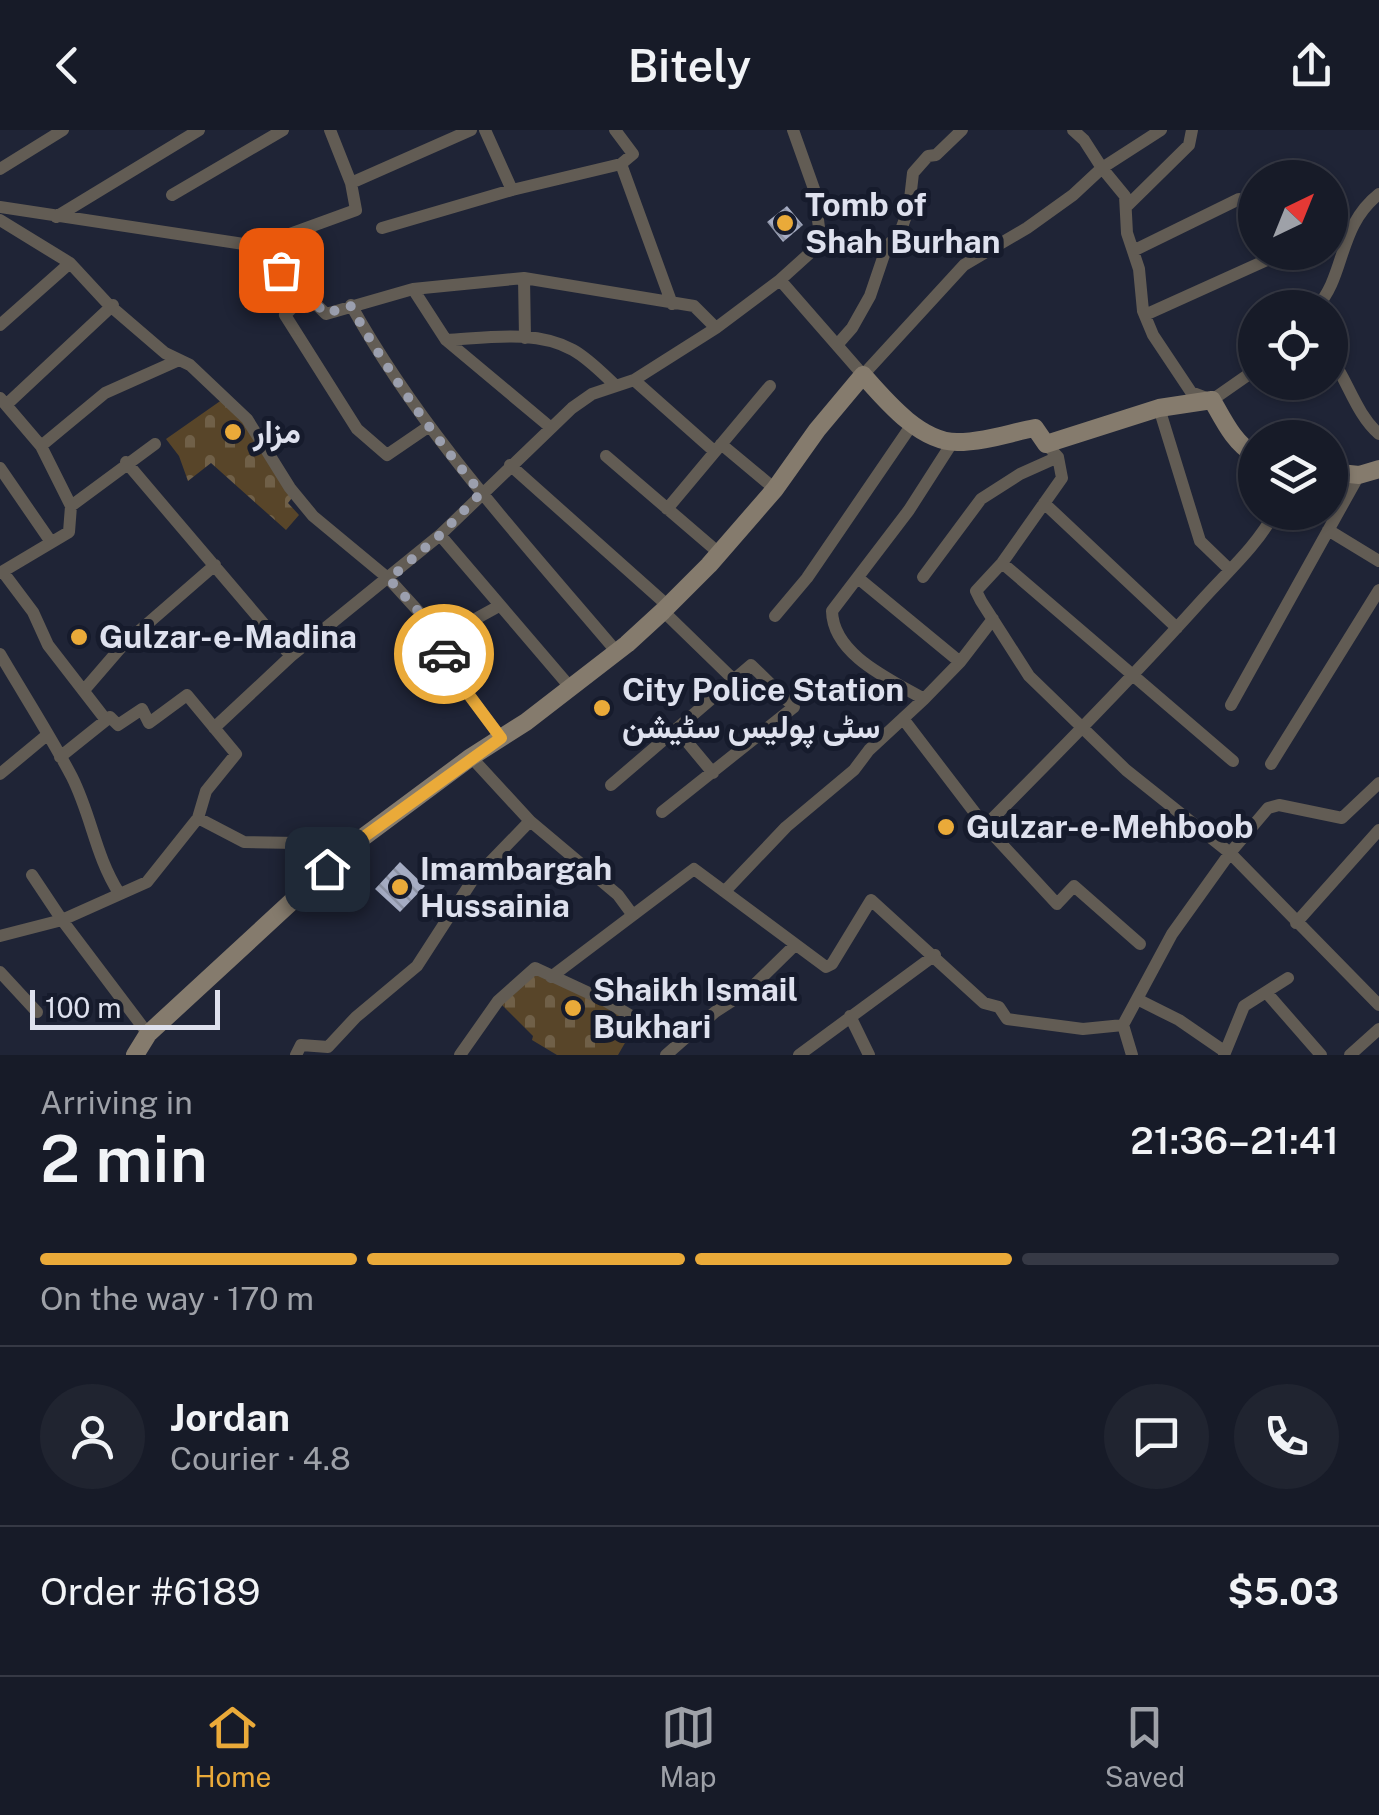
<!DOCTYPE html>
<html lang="en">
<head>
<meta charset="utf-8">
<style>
	:root { --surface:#171b28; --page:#202430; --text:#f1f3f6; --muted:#9ea1a8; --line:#363945; --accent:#eaaa39 }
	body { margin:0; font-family:"Public Sans",Vazirmatn,sans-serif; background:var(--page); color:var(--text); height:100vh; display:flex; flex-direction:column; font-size:38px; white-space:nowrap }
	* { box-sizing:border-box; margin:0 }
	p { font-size:32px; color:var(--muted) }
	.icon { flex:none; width:55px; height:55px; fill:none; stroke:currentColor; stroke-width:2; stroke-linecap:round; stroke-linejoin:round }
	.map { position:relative; height:925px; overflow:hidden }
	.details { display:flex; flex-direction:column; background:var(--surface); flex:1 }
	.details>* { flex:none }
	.needle { width:65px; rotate:43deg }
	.buttons { position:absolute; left:1238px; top:30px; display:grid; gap:20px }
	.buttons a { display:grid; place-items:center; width:110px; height:110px; border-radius:50%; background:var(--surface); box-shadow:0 2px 8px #0004,0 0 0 2px var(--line); font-size:50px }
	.scale { position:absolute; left:30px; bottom:25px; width:190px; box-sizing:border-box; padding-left:10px; border:5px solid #dee1ee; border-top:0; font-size:28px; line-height:35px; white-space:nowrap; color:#dee1ee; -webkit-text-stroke:8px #161b2c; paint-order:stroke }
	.pin { position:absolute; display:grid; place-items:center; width:85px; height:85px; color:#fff; margin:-42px; border-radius:20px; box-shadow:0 5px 15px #0006 }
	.courier { position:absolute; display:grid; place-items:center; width:100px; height:100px; margin:-50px; border:8px solid #eaaa39; border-radius:50%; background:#fff; color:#222; box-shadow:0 2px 12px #0007 }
	.overview em { font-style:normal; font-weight:600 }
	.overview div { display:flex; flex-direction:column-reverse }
	.overview { display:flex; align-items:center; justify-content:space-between; height:170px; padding:0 40px }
	h1 { font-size:65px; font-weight:600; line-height:75px }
	.bar { display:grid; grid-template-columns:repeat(4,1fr); gap:15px 10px; align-content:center; height:120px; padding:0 40px }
	.bar i { height:12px; border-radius:8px; background:var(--line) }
	.bar .on { background:var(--accent) }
	.bar p { grid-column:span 4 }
	.line { display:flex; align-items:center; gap:25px; padding:0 40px; border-top:2px solid var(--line) }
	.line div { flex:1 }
	.round { display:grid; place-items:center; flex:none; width:105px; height:105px; border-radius:52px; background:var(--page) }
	header { display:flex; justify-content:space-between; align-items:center; height:130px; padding:0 40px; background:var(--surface); font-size:45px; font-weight:600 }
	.tabs { display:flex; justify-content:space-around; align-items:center; height:140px; border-top:2px solid var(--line); background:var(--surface); font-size:28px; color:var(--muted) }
	.tabs a { display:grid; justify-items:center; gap:5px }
	.tabs .on { color:var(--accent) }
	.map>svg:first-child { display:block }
	.cemetery { fill:url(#cemetery-stones) }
	.building { fill:url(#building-back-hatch) }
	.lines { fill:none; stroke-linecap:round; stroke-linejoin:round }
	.street { stroke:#625c54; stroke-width:12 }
	.secondary { stroke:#857b6d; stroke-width:18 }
	.done { stroke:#9b9fae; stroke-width:10; stroke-dasharray:0 18 }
	.route { stroke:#eaaa39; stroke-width:12 }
	.poi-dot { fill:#eaaa39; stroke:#161b2c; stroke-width:4 }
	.labels { text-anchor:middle; stroke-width:10; stroke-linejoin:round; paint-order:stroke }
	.poi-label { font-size:32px; font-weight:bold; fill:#dee1ee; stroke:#161b2c; text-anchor:start }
</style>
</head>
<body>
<header><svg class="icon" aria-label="back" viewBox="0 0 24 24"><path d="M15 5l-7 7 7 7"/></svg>Bitely<svg class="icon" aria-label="share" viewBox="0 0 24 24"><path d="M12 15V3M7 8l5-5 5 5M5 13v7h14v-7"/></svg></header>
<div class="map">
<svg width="1379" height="925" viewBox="0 0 1379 925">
	<defs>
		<pattern id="cemetery-stones" width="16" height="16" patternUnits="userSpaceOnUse" patternTransform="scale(2.5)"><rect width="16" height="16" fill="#584529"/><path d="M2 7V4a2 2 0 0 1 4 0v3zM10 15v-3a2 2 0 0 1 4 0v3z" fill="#706048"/></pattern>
		<pattern id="building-back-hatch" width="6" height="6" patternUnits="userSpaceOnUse" patternTransform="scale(2.5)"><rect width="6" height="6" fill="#a5acc3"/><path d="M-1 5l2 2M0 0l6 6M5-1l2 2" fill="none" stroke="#8c92a4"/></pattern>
	</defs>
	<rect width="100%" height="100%" fill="#1f2436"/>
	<path class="cemetery" d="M 226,267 L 295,364 L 288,373 L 299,385 L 286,400 L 211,333 L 188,351 L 179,326 L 166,309 Z
		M 535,838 L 606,871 L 633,899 L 618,925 L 557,925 L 532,910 L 533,906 L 498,871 Z"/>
	<path class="building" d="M 787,76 L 803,95 L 783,112 L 767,92 Z
		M 400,732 L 425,756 L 400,782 L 375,759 Z"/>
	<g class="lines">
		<path class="street" d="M 485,0 L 512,60
			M 615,0 L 633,24 L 621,34 L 672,174
			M 1073,0 L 1084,10 L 1102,38 L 1125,66 L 1127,103 L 1139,139 L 1143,181 L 1153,205 L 1191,262 L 1212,270 L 1255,240
			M 0,39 L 63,0
			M 351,53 L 471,0
			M 172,65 L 283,0
			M 0,77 L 257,116 L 326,184 L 413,159 L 524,148 L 694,176 L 716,198
			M 1126,77 L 1189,15 L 1192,0
			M 56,87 L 199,0
			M 0,90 L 70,133 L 108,174 L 165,223 L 190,235 L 247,289 L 290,358 L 313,386 L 389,449 L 440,505 L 449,538 L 501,608
			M 382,98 L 512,60 L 621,34
			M 257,116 L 356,80 L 351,53 L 330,0
			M 1133,121 L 1239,69
			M 524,148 L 525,208
			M 780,150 L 863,245 L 964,135 L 1027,98 L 1073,65 L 1102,38 L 1161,0
			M 413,159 L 446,210 L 550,297
			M 305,165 L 285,185 L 357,299 L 387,325 L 428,297
			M 351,175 C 422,303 522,410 616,521
			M 1316,178 C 1346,146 1337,97 1379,64
			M 1145,185 L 1269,129
			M 0,195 L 70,133
			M 446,210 C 486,208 536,199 573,220 C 589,229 602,243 616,256
			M 837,215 L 852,198 L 870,166 L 887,116 L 899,105 L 909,78 L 913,43 L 928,26 L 936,25 L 962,0
			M 1330,226 C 1348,251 1356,284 1379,304
			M 634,250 L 714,321
			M 0,268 L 41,316 L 71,376
			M 6,275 L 113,175
			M 1159,278 L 1200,411 L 1229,439
			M 952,313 L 909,380 L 832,481 C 833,525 891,550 924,569 L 960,532 L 993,489
			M 721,314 L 775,359
			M 1046,314 L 1058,327 L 1062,348 L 1002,433 L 976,461 L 981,471 L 1029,546 L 1126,640 L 1230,723 L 1379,875
			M 41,316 L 105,263 L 179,230
			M 606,326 L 719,423
			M 126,332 L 291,526
			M 510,335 L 667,475
			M 0,338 L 51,412
			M 1044,373 L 1177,498
			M 667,379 L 770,256
			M 1328,400 L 1379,431
			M 440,405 L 570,557
			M 1002,433 L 1233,631
			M 3,442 L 33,482 L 48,515 L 106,590
			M 0,443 L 69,402 L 71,376 L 155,314
			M 923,447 L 981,369 L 1020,344 L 1058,327
			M 858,448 L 960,532
			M 663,481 L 734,550
			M 775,486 L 807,448 L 913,293
			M 439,509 L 499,476
			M 0,524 C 24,565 50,605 72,647 C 92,687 95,725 119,763
			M 85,559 L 123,515 L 215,435
			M 1231,575 L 1359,345
			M 904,590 L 985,696 L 1057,774 L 1074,756 L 1140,814
			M 214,598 L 291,526 L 440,405 L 572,278 L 592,264 L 634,250 L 716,198 L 780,150 L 821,113 L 814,59 L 793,0
			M 678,601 L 713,643
			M 60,627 L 110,587 L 118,595 L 142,579 L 149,593 L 187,565 L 236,624 L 206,661 L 198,688
			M 471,627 L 530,691 L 618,765 L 632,784
			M 1271,634 L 1379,460
			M 0,644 L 47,605
			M 611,655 L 751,535 L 794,577 L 662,682
			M 985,696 C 1059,622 1132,548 1202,470 C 1228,441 1256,417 1275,382
			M 32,745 L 62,790 L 148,904
			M 726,760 L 786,697 L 854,640 L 869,620 L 924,569
			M 1296,793 L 1379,700
			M 0,806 L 62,790 L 147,752 L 198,688 L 244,712 L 354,714
			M 0,842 L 37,882
			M 551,847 L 694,739 L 826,837 L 832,834 L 871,770 L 984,873 L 999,877 L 1007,889 L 1083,899 L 1123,895
			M 1266,862 L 1321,925
			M 1137,869 L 1179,890 L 1224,921
			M 850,886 L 869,925
			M 1123,895 L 1172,804 L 1230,723 L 1268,678 L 1279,675 L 1342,688 L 1379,653
			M 1123,895 L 1132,925
			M 296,925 L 301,915 L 328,917 L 356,887 L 417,836 L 472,751 L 530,691
			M 460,925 L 498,871 L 535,838 L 606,871 L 636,889
			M 666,925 L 715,882 L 749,860 L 795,815
			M 799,925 L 935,825
			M 1224,925 L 1244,876 L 1288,848
			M 1350,925 L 1379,899"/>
		<path class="secondary" d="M 1330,342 L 1359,345 L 1379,339
			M 135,925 L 148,904 L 354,714 L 471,627 L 526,592 L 627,514 L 663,481 L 709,435 L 775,359 L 817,300 L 863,245 C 886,271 920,312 957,312 C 984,312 1009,303 1035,298 L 1046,314 L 1159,278 L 1212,270 C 1224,291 1234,313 1255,325"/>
	</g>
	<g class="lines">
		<path class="done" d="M 281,140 L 326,184 L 350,175 C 388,243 432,303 481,363 L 440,405 L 389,449 L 440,505 L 444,524"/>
		<path class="route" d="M 327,739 L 354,714 L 501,608 L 449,538 L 444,524"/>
	</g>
	<g class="poi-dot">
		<circle cx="785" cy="93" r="10"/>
		<circle cx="233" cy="302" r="10"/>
		<circle cx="79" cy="507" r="10"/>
		<circle cx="602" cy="578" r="10"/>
		<circle cx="946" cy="697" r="10"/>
		<circle cx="400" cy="757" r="10"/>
		<circle cx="573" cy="878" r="10"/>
	</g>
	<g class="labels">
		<g class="poi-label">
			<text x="805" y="86">Tomb of<tspan x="805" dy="37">Shah Burhan</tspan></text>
			<text x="253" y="313">مزار</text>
			<text x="99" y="518">Gulzar-e-Madina</text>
			<text x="622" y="571">City Police Station<tspan x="622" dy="37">سٹی پولیس سٹیشن</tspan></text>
			<text x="966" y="708">Gulzar-e-Mehboob</text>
			<text x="420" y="750">Imambargah<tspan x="420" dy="37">Hussainia</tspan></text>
			<text x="593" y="871">Shaikh Ismail<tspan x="593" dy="37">Bukhari</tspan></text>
		</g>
	</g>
</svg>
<div class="buttons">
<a><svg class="needle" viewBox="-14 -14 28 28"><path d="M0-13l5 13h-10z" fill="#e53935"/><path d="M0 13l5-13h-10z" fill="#9ea1a8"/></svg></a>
<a><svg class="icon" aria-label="locate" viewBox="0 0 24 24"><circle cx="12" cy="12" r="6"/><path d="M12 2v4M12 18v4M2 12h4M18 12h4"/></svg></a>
<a><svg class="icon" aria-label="layers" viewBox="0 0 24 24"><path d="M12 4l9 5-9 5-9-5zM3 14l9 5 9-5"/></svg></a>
</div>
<div class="scale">100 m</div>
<div class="pin" style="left:281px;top:140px;background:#ea580c"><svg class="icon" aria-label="bag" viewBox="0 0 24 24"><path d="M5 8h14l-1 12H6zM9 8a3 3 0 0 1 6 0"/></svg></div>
<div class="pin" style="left:327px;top:739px;background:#1f2937"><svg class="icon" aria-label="home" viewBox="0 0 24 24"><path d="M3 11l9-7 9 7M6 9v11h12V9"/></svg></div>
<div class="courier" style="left:444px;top:524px"><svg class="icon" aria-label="car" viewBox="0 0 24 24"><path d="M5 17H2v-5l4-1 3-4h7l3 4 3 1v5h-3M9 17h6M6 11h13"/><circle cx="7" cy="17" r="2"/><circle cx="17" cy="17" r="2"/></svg></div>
</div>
<section class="details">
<div class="overview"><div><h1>2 min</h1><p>Arriving in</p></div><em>21:36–21:41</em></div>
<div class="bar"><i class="on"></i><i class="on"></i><i class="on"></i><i></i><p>On the way · 170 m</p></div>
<div class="line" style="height:180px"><a class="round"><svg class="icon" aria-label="person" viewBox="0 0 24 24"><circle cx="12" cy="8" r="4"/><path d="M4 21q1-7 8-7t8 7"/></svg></a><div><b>Jordan</b><p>Courier · 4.8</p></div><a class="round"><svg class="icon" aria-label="chat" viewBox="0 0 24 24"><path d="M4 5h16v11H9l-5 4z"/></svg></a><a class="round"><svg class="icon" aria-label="phone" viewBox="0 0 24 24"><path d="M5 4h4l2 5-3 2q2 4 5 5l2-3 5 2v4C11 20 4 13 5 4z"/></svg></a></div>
<div class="line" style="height:130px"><div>Order #6189</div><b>$5.03</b></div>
</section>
<nav class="tabs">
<a class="on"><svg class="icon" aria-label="home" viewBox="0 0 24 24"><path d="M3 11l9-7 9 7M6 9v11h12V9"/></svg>Home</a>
<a><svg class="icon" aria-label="map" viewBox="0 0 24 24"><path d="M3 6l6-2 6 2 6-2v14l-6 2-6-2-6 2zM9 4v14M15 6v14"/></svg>Map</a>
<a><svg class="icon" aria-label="saved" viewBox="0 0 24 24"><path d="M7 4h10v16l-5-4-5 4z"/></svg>Saved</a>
</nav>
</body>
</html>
